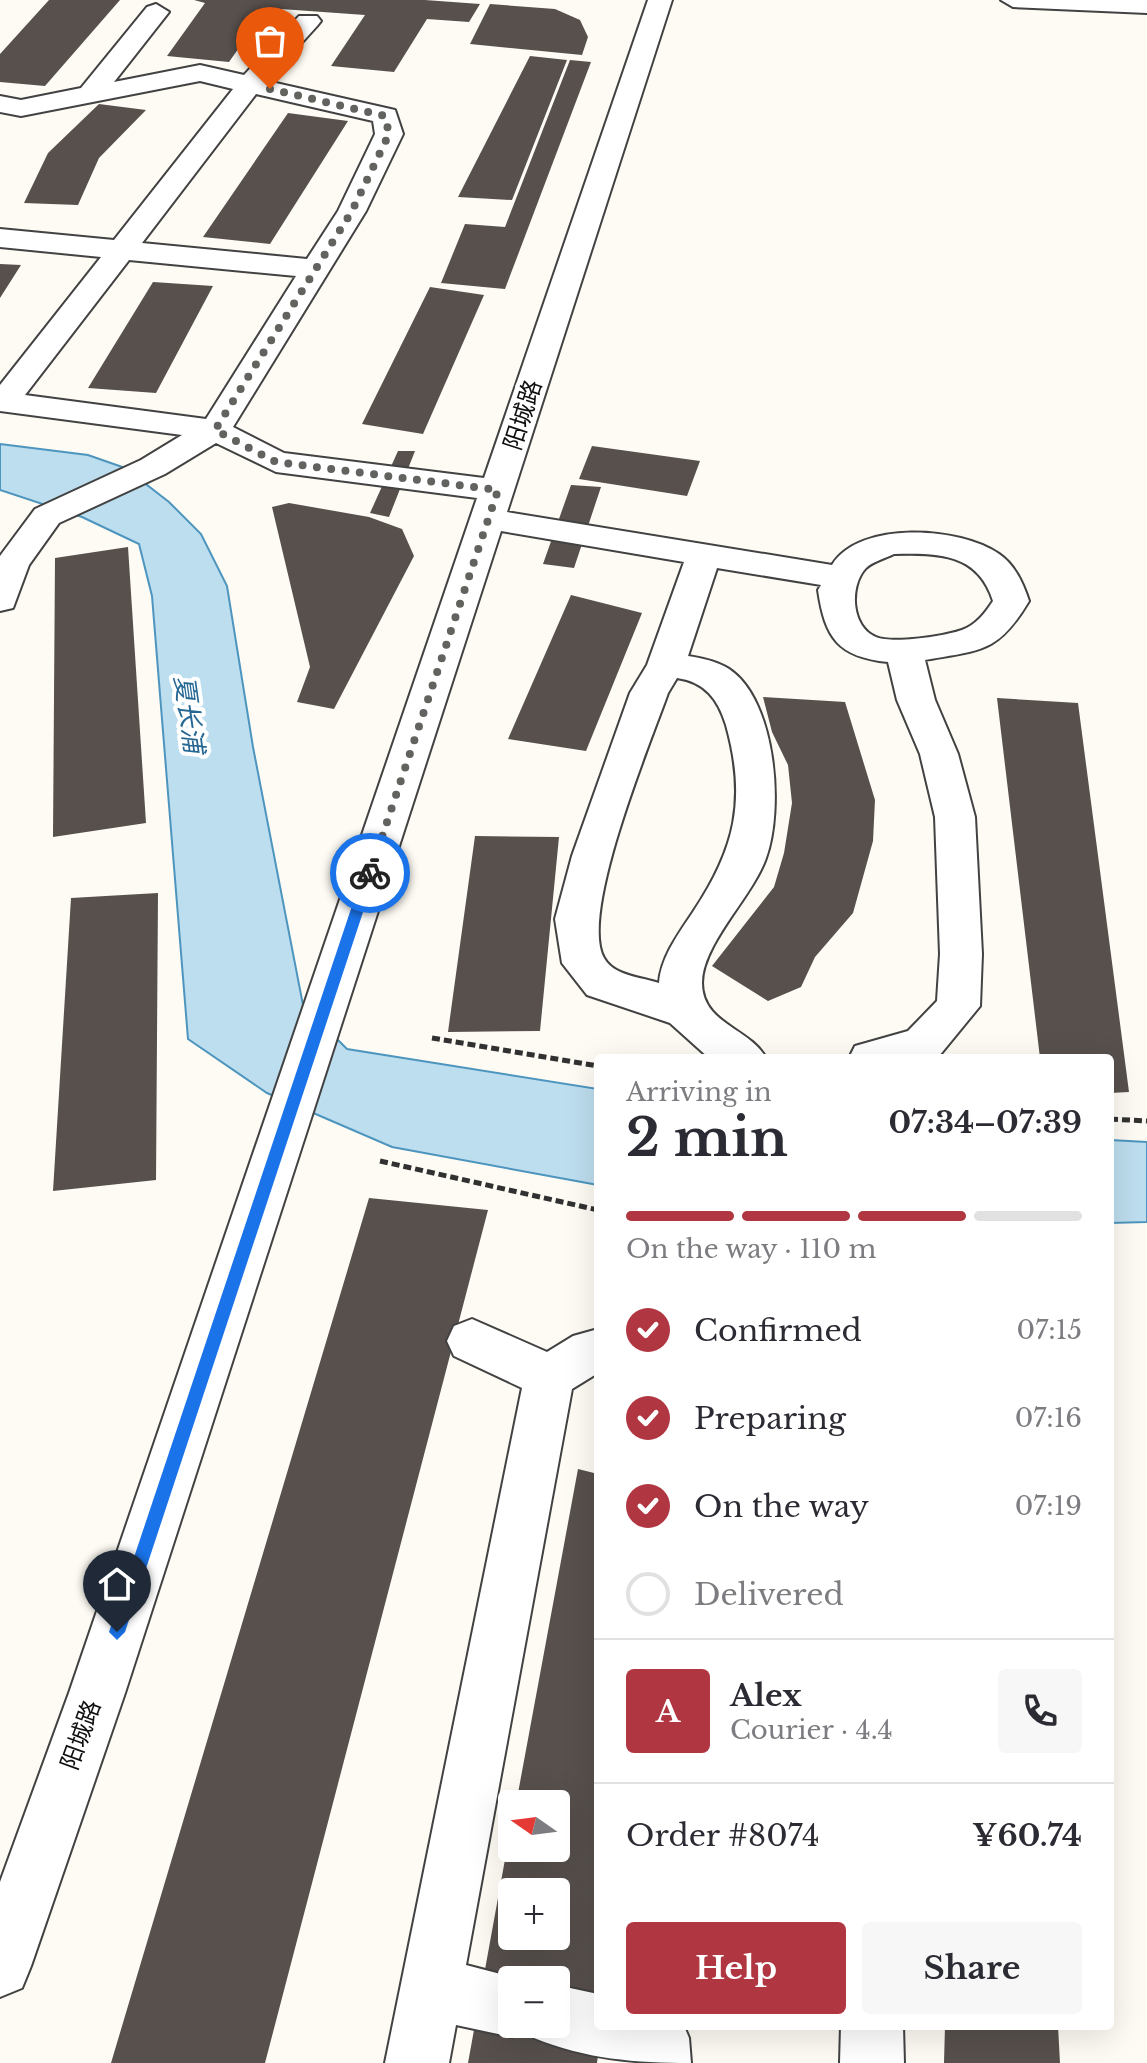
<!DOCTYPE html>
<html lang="en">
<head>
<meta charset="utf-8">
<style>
	:root { --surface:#fff; --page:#f7f7f7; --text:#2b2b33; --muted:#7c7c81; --line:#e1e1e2; --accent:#b03741 }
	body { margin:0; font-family:"Libre Baskerville","Noto Sans SC",serif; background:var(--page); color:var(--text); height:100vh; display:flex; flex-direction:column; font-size:30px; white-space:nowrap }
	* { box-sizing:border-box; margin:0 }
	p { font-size:26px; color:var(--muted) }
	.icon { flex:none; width:44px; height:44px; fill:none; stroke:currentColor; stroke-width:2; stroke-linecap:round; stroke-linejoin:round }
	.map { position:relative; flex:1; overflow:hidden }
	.panel { position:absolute; left:594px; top:1054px; width:520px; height:976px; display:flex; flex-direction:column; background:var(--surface); border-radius:8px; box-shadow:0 8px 32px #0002 }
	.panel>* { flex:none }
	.needle { width:52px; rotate:284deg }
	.tools { position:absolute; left:498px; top:1790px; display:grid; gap:16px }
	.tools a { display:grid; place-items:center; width:72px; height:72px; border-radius:8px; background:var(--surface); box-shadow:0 8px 32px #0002; font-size:40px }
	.pin { position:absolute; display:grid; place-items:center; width:68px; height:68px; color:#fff; margin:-82px -34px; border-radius:50% 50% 50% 0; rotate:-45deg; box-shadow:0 0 8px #0007 }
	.pin .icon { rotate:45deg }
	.courier { position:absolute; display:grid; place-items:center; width:80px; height:80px; margin:-40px; border:6px solid #1a73e8; border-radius:50%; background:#fff; color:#222; box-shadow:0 2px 10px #0007 }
	.summary em { font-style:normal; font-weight:700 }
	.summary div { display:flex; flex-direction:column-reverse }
	.summary { display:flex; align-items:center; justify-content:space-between; height:136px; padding:0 32px }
	h1 { font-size:52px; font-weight:700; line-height:60px }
	.bar { display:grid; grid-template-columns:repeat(4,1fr); gap:12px 8px; align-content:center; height:96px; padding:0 32px }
	.bar i { height:10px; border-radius:6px; background:var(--line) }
	.bar .selected { background:var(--accent) }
	.bar p { grid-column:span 4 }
	.line { display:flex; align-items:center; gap:20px; padding:0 32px; border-top:2px solid var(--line) }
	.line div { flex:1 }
	.round { display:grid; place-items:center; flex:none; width:84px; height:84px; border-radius:8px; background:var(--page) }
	ol { padding:0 32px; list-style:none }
	li { display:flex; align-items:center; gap:24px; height:88px }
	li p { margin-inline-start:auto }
	li .icon { padding:8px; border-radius:50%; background:var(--accent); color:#fff; stroke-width:4 }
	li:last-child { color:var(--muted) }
	li i { width:44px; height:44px; border:4px solid var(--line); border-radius:50% }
	.button { display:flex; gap:16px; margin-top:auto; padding:16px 32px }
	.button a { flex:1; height:92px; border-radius:8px; background:var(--accent); color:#fff; font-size:32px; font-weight:700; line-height:92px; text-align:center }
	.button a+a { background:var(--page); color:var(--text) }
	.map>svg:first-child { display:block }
	.water { fill:#bddeef; stroke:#4d95be; stroke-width:2 }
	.building { fill:#57504d; fill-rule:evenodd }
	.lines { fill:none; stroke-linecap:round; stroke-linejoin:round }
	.minor-casing { stroke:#424242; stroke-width:4 }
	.path { stroke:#313131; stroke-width:5; stroke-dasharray:8 4; stroke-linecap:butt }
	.minor { fill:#fff; fill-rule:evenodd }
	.route { fill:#1a73e8 }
	.done { stroke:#62625f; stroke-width:8; stroke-dasharray:0 14.4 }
	.labels { text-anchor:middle; stroke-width:8; stroke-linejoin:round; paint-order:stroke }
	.street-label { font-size:24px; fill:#0f0f0f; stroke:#fff }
	.water-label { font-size:26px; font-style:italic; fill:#266893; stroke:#fff }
</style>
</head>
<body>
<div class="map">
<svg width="1147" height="2063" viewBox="0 0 1147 2063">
	<rect width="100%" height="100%" fill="#fdfbf3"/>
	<path class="water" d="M 0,444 L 88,455 L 125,468 L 169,502 L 201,534 L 227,586 L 253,747 L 303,1005 L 347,1049 L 598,1089 L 598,1185 L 392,1147 L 267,1093 L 188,1039 L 152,596 L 139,544 L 82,517 L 0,490 Z
		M 1110,1140 L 1147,1142 L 1147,1222 L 1110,1223 Z"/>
	<path class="building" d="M 49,0 L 120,0 L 45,86 L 0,82 L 0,54 Z
		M 194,0 L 425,0 L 480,4 L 469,22 L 427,19 L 394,72 L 331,66 L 365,15 L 267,8 L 229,62 L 167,56 L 205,3 Z
		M 490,4 L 555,9 L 580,20 L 588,37 L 582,55 L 470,44 Z
		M 530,56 L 567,60 L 512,200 L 458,197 Z
		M 570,60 L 591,62 L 505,289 L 441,283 L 465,224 L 505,227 Z
		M 99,104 L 146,110 L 99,158 L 78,205 L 24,203 L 48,153 Z
		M 288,113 L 348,121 L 270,244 L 203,237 Z
		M 0,264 L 21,265 L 0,298 Z
		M 153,282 L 213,286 L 156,393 L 88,388 Z
		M 430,287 L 484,295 L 423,434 L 362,424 Z
		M 592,446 L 700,461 L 687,496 L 579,479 Z
		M 398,451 L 415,451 L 389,517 L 370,513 Z
		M 571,485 L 601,487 L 574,568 L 543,564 Z
		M 289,503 L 369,517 L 402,529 L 414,556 L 334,709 L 297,702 L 310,667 L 272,507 Z
		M 128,547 L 146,823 L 53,837 L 55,558 Z
		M 571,595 L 642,613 L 586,751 L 508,739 Z
		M 763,697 L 845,702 L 875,800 L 873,841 L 853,913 L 815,957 L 801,987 L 768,1001 L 712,966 L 774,887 L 784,853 L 792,803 L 788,765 L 772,732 Z
		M 997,698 L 1078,703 L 1129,1092 L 1110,1093 L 1110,1058 L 1040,1058 Z
		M 475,836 L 559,837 L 540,1031 L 448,1032 Z
		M 158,893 L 156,1180 L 53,1191 L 71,898 Z
		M 369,1198 L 488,1210 L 265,2063 L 111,2063 Z
		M 578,1469 L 598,1474 L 598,2026 L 602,2026 L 597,2063 L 468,2063 L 510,1832 L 512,1848 L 556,1848 L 556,1804 L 516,1804 ZM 512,1892 L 556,1892 L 556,1936 L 512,1936 ZM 512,1980 L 556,1980 L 556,2024 L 512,2024 Z
		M 945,2026 L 1058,2026 L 1060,2063 L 944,2063 Z"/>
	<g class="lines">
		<defs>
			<path id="minor" d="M 648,0 L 672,0 L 507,512 L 832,565 C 859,520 961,527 999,554 C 1015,565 1023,583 1029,601 C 998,653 981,650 925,660 L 935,700 L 958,754 L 975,817 L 982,954 L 980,1006 L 939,1056 L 849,1058 L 855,1046 L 908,1031 L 937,1001 L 940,954 L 935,817 L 920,754 L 897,700 L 888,662 C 838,657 825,638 818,590 L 821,585 L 717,568 L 688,656 C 701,658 717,661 729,669 C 776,700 784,809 766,858 C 753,896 702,944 702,983 C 702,1024 750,1028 766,1058 L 709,1058 L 670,1023 L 587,995 L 562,963 L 555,919 L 572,856 L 630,693 L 647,665 L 684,562 L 501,531 L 125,1693 L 31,1966 L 22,1988 L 0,1997 L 0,1882 L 69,1693 L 477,498 L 276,472 L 216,443 L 165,474 L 59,523 L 29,565 L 13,608 L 0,611 L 0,556 L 35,509 L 141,460 L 182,435 L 0,411 L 0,385 L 101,257 L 0,247 L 0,229 L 114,240 L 233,89 L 200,81 L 21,116 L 0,112 L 0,96 L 21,100 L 81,88 L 147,7 L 156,4 L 169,12 L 114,82 L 200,65 L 244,75 L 299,16 L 317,16 L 321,21 L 317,26 L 267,81 L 395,110 L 403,134 L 366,211 L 233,427 L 284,453 L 484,478 ZM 256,94 L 373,121 L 375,134 L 338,211 L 307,259 L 142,243 ZM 129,260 L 296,276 L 206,419 L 25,395 ZM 894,554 C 938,553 978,553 993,601 C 985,613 976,625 962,630 C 945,636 893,644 876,637 C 851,627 849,586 866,568 C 872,562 886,558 894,554 ZM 677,678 C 705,682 718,699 726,725 C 747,800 735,849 693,912 C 679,933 661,957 659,983 C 641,977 614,976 604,958 C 579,914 650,744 668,693 Z
				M 1001,0 L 1147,0 L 1147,13 L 1013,7 Z
				M 472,1319 L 547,1352 L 573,1336 L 598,1329 L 598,1373 L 572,1389 L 466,1965 L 524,1980 L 512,1980 L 512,2024 L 556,2024 L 556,1985 L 598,1994 L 598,2026 L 684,2026 L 689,2038 L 691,2063 C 636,2063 585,2059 534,2038 L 530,2029 L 512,2037 L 456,2025 L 449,2063 L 385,2063 L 522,1388 L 454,1356 L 447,1341 L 454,1326 Z
				M 841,2026 L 903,2026 L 904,2063 L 840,2063 Z"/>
		</defs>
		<use href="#minor" class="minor-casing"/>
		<path class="path" d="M 432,1038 L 598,1066
			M 1110,1119 L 1147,1121
			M 380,1161 L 598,1210"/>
		<use href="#minor" class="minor"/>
	</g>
	<path class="route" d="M 370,869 L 376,873 L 125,1632 L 117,1640 L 109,1632 L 363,873 Z"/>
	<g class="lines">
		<path class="done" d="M 270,89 L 385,116 L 389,134 L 352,211 L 215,430 L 276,462 L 498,490 L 370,873"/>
	</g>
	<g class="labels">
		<g class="street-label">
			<text transform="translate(523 415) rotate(-72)" y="8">阳城路</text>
			<text transform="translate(81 1735) rotate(-70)" y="8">阳城路</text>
		</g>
		<g class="water-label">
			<text transform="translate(189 714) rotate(82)" y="9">夏长浦</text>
		</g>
	</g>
</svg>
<div class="tools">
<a><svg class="needle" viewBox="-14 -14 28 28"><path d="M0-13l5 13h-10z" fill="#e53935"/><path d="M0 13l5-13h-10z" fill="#7c7c81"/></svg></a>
<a>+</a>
<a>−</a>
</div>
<div class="pin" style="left:270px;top:89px;background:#ea580c"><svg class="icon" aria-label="bag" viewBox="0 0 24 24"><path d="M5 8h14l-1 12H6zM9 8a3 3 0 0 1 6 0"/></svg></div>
<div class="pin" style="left:117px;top:1632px;background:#1f2937"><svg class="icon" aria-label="home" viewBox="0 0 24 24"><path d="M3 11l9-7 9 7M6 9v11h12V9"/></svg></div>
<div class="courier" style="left:370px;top:873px"><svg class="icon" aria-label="bike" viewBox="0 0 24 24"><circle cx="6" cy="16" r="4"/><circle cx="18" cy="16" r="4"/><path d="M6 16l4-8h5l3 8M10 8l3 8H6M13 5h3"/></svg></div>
<section class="panel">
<div class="summary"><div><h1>2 min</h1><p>Arriving in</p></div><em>07:34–07:39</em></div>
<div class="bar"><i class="selected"></i><i class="selected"></i><i class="selected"></i><i></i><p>On the way · 110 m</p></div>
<ol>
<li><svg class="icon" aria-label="check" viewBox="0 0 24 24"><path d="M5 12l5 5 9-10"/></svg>Confirmed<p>07:15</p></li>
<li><svg class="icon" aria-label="check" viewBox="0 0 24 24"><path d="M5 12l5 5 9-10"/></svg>Preparing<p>07:16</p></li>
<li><svg class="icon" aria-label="check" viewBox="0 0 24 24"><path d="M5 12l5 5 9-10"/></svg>On the way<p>07:19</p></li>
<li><i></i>Delivered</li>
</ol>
<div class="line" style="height:144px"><b class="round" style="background:var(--accent);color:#fff">A</b><div><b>Alex</b><p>Courier · 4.4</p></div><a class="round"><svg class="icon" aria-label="phone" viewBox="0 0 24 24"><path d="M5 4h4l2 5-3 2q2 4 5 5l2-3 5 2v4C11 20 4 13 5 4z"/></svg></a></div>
<div class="line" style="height:104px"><div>Order #8074</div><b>¥60.74</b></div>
<div class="button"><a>Help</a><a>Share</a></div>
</section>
</div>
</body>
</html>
